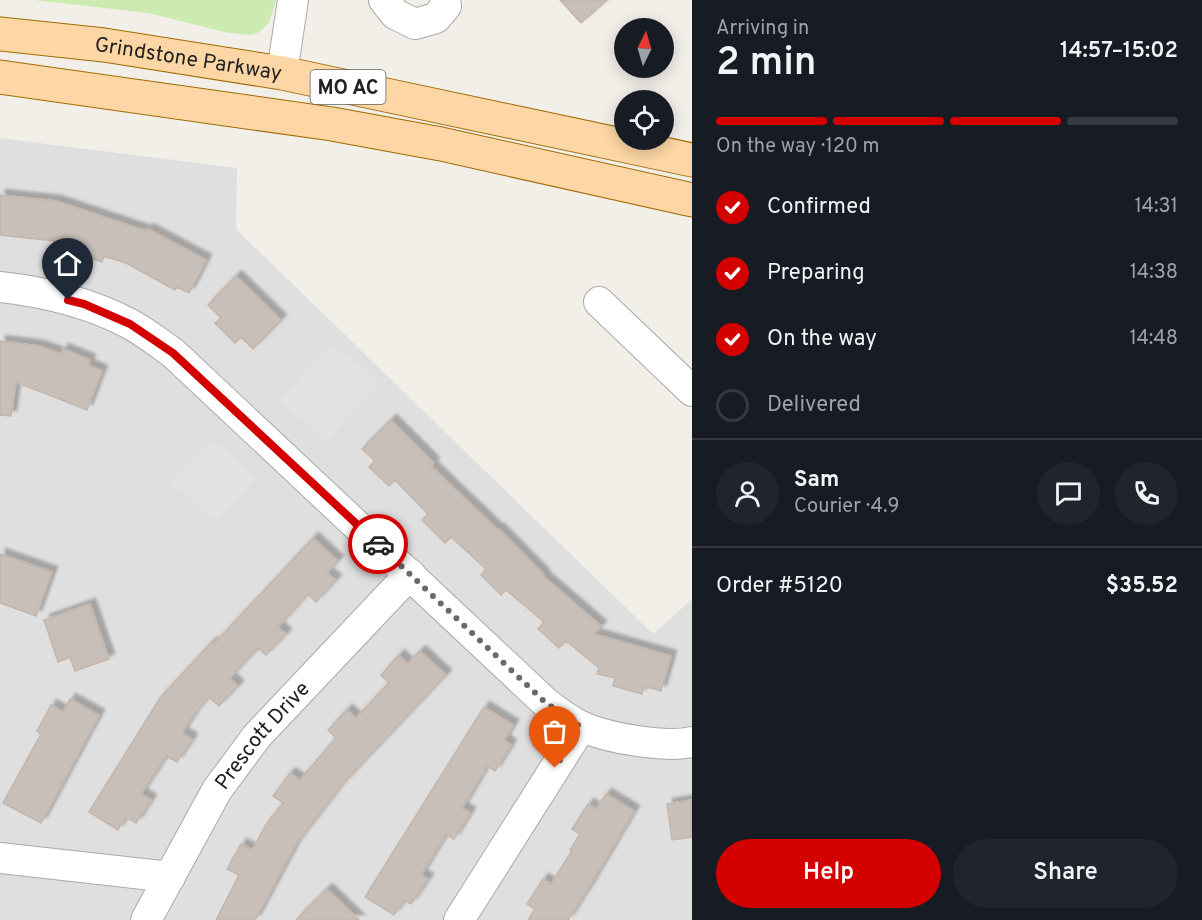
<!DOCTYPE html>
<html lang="en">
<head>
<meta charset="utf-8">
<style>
	:root { --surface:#171b24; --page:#20242c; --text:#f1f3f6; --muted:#9ea1a6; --line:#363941; --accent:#d40000 }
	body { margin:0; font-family:Overpass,sans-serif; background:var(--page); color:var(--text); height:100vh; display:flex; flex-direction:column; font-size:22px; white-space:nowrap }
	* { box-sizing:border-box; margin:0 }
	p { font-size:20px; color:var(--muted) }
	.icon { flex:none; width:33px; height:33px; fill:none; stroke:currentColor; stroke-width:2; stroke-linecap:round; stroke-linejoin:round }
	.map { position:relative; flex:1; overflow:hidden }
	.panel { display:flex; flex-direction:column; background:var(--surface); width:510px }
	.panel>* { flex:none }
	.needle { width:39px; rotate:5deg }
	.controls { position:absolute; left:614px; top:18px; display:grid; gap:12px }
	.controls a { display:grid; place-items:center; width:60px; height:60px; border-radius:50%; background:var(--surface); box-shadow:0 3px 15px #0003; font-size:30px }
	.pin { position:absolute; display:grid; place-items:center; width:51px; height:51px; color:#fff; margin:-62px -26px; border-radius:50% 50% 50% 0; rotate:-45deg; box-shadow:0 0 6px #0007 }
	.pin .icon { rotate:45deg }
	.courier { position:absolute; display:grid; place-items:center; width:60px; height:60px; margin:-30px; border:4px solid #d40000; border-radius:50%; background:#fff; color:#222; box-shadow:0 2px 8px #0007 }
	.summary em { font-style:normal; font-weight:600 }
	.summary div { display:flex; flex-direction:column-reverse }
	.summary { display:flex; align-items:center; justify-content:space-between; height:102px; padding:0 24px }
	h1 { font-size:39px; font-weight:600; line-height:45px }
	.bar { display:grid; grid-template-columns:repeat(4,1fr); gap:9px 6px; align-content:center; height:72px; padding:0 24px }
	.bar i { height:8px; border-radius:4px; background:var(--line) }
	.bar .on { background:var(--accent) }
	.bar p { grid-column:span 4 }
	.line { display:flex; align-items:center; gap:15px; padding:0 24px; border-top:2px solid var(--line) }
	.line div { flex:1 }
	.round { display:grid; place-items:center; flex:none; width:63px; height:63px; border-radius:32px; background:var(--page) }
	ol { padding:0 24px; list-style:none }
	li { display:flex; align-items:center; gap:18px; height:66px }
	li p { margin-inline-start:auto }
	li .icon { padding:6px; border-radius:50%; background:var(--accent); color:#fff; stroke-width:4 }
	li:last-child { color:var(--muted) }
	li i { width:33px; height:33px; border:3px solid var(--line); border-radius:50% }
	.cta { display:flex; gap:12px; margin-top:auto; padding:12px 24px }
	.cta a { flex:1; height:69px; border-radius:36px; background:var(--accent); color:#fff; font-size:24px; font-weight:600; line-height:69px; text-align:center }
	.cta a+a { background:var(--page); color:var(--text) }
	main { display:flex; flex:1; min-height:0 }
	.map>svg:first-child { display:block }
	.residential { fill:#e0dfdf }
	.grass { fill:#cdebb0 }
	.parking { fill:#e2e2e2 }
	.building { fill:#c7bfb8; stroke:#c4b6ab; stroke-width:1.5; filter:url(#shadow) }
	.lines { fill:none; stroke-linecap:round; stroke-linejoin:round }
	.minor-casing { stroke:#a9a9a9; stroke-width:32 }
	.major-casing { stroke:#a06b00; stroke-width:35 }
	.minor { stroke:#fff; stroke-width:30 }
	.major { stroke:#fcd6a4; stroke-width:33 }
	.done { stroke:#6b6a68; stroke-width:6; stroke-dasharray:0 10.8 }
	.route { stroke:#d40000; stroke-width:8 }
	.labels { text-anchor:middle; stroke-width:4.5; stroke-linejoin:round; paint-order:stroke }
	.shield { fill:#fff; stroke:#646464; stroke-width:1.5 }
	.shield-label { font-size:20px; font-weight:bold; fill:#222 }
	.street-label { font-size:21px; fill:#222; stroke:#fff }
</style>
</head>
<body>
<main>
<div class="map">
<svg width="692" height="920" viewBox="0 0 692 920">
	<defs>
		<filter id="shadow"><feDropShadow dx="5.5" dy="-5.5" stdDeviation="1.5" flood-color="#0004"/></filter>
	</defs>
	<rect width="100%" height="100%" fill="#f2efe9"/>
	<path class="residential" d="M 0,138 L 237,168 L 236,229 L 653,634 L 692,599 L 692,920 L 0,920 Z"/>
	<path class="grass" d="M 34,0 L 276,0 L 269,23 L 258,33 L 249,35 L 224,32 L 148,13 Z"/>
	<path class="parking" d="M 332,345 L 381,383 L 326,441 L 279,400 Z
		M 214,440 L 255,479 L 216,521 L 170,482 Z"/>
	<path class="building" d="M 560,0 L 607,0 L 581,23 Z
		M 0,195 L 56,201 L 146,231 L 148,229 L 206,260 L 189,293 L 177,287 L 175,290 L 126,263 L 104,256 L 102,262 L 62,249 L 64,242 L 0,235 Z
		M 236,276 L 281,320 L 253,349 L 241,337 L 235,343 L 215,323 L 221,318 L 208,305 Z
		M 0,341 L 39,346 L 61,354 L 63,349 L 90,360 L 88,365 L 102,371 L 87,410 L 16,382 L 11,416 L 0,415 Z
		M 391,420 L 434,463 L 431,466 L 498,530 L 499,529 L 544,575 L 543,576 L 601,626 L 594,634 L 671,656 L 661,691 L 644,686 L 642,694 L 613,686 L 615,678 L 597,674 L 599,668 L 566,641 L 559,648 L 538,629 L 544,622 L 506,590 L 501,595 L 481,575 L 486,569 L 451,537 L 445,543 L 422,520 L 428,514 L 395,480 L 389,486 L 369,467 L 375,461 L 362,449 Z
		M 313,538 L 338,561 L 327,573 L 336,580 L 316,602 L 308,594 L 278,627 L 286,634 L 266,655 L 258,648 L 230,678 L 238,686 L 219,706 L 209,697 L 195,713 L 182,733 L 192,739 L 177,762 L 166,756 L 141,794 L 151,800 L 136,823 L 126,817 L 118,830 L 89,812 L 160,698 L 212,642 L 214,644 Z
		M 0,554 L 52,572 L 36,616 L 0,603 Z
		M 90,604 L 109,659 L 75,671 L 70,657 L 58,662 L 44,620 Z
		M 420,651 L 446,675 L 339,788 L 296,844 L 255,920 L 216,920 L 239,875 L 227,869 L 241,844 L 252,850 L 267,823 L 283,803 L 273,796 L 290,773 L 300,780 L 336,738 L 328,730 L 347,710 L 356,718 L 389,683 L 381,675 L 399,655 L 408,664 Z
		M 70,699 L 99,715 L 41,823 L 3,803 L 41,734 L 37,731 L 51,705 L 63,712 Z
		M 484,707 L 513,725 L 504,740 L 511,745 L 495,771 L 487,766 L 462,808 L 470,813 L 454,839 L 446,834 L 421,875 L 428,879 L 411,904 L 404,900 L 394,915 L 365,897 Z
		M 606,794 L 634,811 L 589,887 L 568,920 L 528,920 L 535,909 L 527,904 L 543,879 L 551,884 L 572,851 L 570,850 L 580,834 L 572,829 L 588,804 L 596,809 Z
		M 692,800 L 692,837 L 672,840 L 667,804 Z
		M 327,889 L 359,920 L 296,920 Z"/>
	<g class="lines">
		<defs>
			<g id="minor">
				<path d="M 384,0 L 395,14 L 415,24 L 436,18 L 446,6 L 445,0"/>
				<path d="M 282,73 L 293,0"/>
				<path d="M 0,287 C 45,292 90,303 130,324 C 145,332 159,343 173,353 L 546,703 C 557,711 569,721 581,726 C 606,738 665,748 692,742"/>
				<path d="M 599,302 L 692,391"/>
				<path d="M 0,858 L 170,877"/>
				<path id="s1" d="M 146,920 L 217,790 L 257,736 L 410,574"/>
				<path d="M 459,920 L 581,727"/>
			</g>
			<g id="major">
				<path id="s2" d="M 0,34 L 104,45 L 282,73 L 692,160"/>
				<path d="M 0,77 L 332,124 L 441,144 L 692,200"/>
			</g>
		</defs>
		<use href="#minor" class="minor-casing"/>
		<use href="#major" class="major-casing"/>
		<use href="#minor" class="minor"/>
		<use href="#major" class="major"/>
	</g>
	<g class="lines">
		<path class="done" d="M 378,544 L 546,703 L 581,727 L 555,768"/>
		<path class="route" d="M 68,300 L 84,304 L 130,324 L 173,353 L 378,544"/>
	</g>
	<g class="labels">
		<rect class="shield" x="310.5" y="70" width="75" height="34" rx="4.5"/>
		<g class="shield-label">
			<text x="348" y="94">MO AC</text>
		</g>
		<g class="street-label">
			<text dy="7" stroke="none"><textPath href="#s2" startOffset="190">Grindstone Parkway</textPath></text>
			<text dy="7" stroke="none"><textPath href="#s1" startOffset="219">Prescott Drive</textPath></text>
		</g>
	</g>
</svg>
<div class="controls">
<a><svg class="needle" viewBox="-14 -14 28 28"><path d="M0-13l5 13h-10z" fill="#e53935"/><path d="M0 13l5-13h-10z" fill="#9ea1a6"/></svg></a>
<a><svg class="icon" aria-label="locate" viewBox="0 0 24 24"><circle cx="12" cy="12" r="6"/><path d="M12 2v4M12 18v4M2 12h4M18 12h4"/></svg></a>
</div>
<div class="pin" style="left:555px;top:768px;background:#ea580c"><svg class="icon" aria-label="bag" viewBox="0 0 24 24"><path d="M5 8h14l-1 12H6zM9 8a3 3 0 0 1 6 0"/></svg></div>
<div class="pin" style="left:68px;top:300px;background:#1f2937"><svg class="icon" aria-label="home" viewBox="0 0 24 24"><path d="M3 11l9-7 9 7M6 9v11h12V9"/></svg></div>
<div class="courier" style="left:378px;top:544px"><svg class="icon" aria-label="car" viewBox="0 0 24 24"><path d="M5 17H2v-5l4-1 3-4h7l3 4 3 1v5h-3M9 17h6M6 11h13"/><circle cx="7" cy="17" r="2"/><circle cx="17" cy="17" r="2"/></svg></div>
</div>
<section class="panel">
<div class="summary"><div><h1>2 min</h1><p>Arriving in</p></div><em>14:57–15:02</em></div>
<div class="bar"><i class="on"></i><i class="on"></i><i class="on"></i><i></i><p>On the way · 120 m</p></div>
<ol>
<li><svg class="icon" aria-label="check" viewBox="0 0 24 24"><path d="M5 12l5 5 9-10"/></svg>Confirmed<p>14:31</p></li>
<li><svg class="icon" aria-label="check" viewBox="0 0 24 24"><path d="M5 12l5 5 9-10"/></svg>Preparing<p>14:38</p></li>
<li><svg class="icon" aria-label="check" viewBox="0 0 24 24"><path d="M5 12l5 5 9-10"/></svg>On the way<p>14:48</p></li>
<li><i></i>Delivered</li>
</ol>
<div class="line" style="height:108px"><a class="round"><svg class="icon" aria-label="person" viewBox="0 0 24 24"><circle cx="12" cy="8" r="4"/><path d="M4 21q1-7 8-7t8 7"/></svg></a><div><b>Sam</b><p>Courier · 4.9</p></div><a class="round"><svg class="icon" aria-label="chat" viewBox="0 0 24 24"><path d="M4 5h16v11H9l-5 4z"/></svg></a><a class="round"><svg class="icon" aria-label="phone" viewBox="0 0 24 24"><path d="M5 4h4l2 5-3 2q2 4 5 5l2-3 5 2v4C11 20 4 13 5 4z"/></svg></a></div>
<div class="line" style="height:78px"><div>Order #5120</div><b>$35.52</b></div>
<div class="cta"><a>Help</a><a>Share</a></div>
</section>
</main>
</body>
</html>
